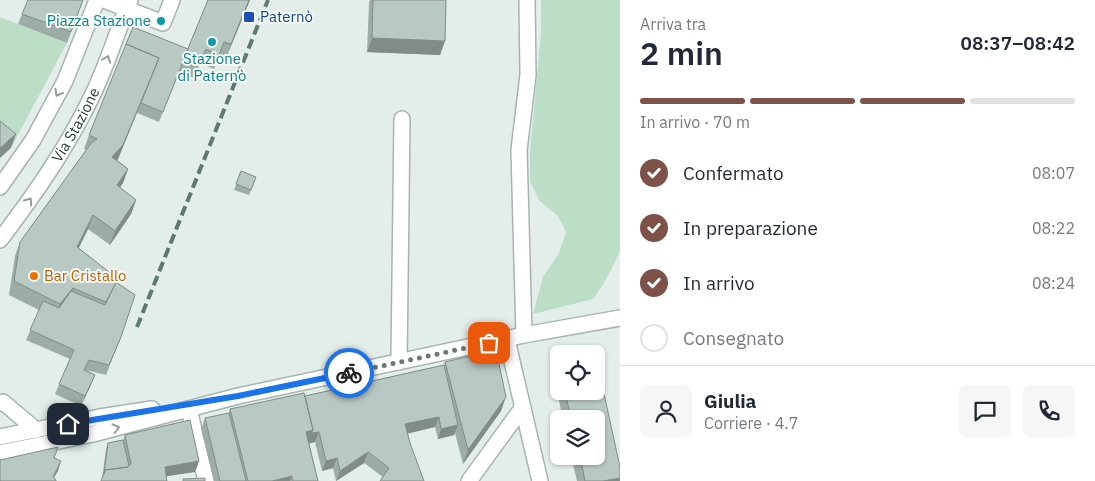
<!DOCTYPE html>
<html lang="it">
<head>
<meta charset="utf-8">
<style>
	:root { --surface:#fff; --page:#f6f6f7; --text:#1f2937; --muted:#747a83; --line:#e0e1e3; --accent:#7e5248 }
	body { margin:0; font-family:"IBM Plex Sans",sans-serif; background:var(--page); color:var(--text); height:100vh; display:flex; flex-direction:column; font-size:19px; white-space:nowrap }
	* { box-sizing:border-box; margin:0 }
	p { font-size:16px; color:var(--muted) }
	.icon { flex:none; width:28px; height:28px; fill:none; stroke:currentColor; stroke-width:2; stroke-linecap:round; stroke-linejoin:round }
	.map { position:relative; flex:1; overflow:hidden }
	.sheet { display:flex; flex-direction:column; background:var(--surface); width:475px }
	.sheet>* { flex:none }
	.controls { position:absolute; left:550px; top:345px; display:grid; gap:10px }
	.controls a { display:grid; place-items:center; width:55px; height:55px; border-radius:8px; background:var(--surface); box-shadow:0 1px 4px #0004; font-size:25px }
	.pin { position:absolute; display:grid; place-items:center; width:42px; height:42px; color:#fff; margin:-21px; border-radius:10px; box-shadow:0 2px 8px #0006 }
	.courier { position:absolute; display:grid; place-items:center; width:50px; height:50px; margin:-25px; border:4px solid #1a73e8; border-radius:50%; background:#fff; color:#222; box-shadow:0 1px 6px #0007 }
	.summary em { font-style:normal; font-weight:600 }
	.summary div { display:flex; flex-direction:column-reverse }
	.summary { display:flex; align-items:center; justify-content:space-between; height:85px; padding:0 20px }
	h1 { font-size:32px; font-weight:600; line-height:38px }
	.bar { display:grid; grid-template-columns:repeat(4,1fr); gap:8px 5px; align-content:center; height:60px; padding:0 20px }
	.bar i { height:6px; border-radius:4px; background:var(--line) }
	.bar .active { background:var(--accent) }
	.bar p { grid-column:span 4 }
	.line { display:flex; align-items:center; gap:12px; padding:0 20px; border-top:1px solid var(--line) }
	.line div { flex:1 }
	.round { display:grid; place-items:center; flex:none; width:52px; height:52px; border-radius:8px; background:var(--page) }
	ol { padding:0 20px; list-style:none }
	li { display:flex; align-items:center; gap:15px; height:55px }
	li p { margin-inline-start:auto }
	li .icon { padding:5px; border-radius:50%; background:var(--accent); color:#fff; stroke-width:4 }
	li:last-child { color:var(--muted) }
	li i { width:28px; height:28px; border:2px solid var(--line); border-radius:50% }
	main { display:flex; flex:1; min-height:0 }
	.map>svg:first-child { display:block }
	.green { fill:#bcdec6 }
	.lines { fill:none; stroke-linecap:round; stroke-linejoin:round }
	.service-casing { stroke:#a6b5b0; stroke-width:18 }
	.minor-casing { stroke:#a6b5b0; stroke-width:18 }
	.tertiary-casing { stroke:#a6b5b0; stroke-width:18 }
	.service { stroke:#fff; stroke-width:15 }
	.minor { stroke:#fff; stroke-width:15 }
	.tertiary { stroke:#fff; stroke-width:15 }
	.rail { stroke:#5d7a72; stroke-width:4; stroke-dasharray:10 5; stroke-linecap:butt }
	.wall { fill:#9eaca7 }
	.shaded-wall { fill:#818c88 }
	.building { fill:#b8c8c2; stroke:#818c88 }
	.oneway { stroke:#919e9b }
	.done { stroke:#667b75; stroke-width:5; stroke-dasharray:0 9 }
	.route { stroke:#1a73e8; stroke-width:6 }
	.transit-dot { fill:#1a4fb4; stroke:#f4f9f6; stroke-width:2 }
	.culture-dot { fill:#0f9aa8; stroke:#f4f9f6; stroke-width:2 }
	.food-dot { fill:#e8710a; stroke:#f4f9f6; stroke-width:2 }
	.labels { text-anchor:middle; stroke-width:4; stroke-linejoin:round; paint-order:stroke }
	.transit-label { font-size:15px; fill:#164399; stroke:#f4f9f6; text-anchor:start }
	.culture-label { font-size:15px; fill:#0d838f; stroke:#f4f9f6; text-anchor:end }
	.street-label { font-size:15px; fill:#233e37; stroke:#f4f9f6 }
	.food-label { font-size:15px; fill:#c56008; stroke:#f4f9f6; text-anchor:start }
</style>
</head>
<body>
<main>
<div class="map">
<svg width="620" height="481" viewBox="0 0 620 481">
	<rect width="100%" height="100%" fill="#e3ede9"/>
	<path class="green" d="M 541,0 L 620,0 L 620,252 L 603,285 L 593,299 L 533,314 L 543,277 L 559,253 L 566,232 L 558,216 L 539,200 L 530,181 L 530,153 L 541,32 Z
		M 0,17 L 67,43 L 11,148 L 0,139 Z"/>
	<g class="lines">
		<defs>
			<path id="service" d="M 104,0 L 163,23 L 172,0
				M 524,335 L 519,150 L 528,75 L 527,0
				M 399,362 L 402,119
				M 0,403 L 3,402 L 36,430"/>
			<path id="minor" d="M 507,340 L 540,481
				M 189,409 L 206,481
				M 469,481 L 523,407"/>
			<g id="tertiary">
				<path d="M 0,187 L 33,140 L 65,81 L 97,0"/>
				<path id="s1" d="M 0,240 C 35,194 67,148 92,96 C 107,65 117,32 130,0"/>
				<path d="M 0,437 L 100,417 L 152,409"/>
				<path d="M 0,453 L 93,434 L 238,396 L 524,335 L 620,318"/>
			</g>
		</defs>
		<use href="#service" class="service-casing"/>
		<use href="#minor" class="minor-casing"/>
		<use href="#tertiary" class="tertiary-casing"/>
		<use href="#service" class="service"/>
		<use href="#minor" class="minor"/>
		<use href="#tertiary" class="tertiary"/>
		<path class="rail" d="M 137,327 L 268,0"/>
	</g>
	<path class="wall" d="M 28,0 L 83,0 L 67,43 L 18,24 Z
		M 208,0 L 250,0 L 226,58 L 219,56 L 214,69 L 200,63 L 194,78 L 179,73 L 159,122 L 137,113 L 138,110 L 118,159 L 117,160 L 128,169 L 123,183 L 120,187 L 136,200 L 131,214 L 110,245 L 88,229 L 79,248 L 118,279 L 116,282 L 121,337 L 106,375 L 86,370 L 95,375 L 81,406 L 55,394 L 70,359 L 26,340 L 39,310 L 9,295 L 15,256 L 20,242 L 86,150 L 84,149 L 89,135 L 188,49 Z
		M 370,0 L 446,0 L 445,41 L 440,55 L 367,52 L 369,3 Z
		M 241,171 L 256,177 L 249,195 L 234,190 Z
		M 559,354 L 559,391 L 596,391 L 620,481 L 577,481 L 571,456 L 596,456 L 596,419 L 563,419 L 552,369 L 557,355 Z
		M 445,362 L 501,411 L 463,464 L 455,433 L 454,435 L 438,439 L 435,427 L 407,433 L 410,443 L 383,477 L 364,463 L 336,481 L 333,468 L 322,471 L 315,442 L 309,443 L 318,481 L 214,481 L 201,429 L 205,418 L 229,413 L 230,409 L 305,396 L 444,365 Z
		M 125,435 L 199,461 L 195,472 L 102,479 L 106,449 L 108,443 L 123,440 Z"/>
	<path class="shaded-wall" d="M 249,0 L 250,0 L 226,58 L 231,44 Z
		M 372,38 L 445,41 L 440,55 L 367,52 Z
		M 141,103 L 118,159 L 107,171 L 112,157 Z
		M 16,134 L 11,148 L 0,158 L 0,148 Z
		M 128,169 L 123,183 L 112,199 L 117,185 Z
		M 136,200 L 131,214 L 110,245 L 115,231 Z
		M 93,215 L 88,229 L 72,261 L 77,247 Z
		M 73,288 L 67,302 L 55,318 L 60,304 Z
		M 95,375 L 91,385 L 81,406 L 85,396 Z
		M 506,397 L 501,411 L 463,464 L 468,450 Z
		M 439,417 L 435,427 L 402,435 L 405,424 Z
		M 458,425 L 454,435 L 438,439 L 441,429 Z
		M 313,430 L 308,444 L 306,432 Z
		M 319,432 L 315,442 L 308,444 L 311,433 Z
		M 368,452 L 364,463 L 336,481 L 340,471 Z
		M 337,458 L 333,468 L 322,471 L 326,461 Z
		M 61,461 L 58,471 L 52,481 L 53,477 Z
		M 199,461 L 195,472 L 162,477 L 165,467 Z
		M 292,476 L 290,481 L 272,481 Z
		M 620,478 L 620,481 L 603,481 Z"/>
	<path class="building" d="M 28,0 L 83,0 L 71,32 L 22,14 Z
		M 208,0 L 249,0 L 231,44 L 224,42 L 219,55 L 206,49 L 199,64 L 184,58 Z
		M 373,0 L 446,0 L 445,41 L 372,38 Z
		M 133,27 L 188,49 L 163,112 L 141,103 L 159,58 L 126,44 Z
		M 126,44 L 159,58 L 123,145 L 112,157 L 128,169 L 117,185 L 136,200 L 115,231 L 93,215 L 77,247 L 118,279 L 106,302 L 73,288 L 60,304 L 14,281 L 20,242 L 92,142 L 97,139 L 89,135 Z
		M 0,121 L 16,134 L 0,148 Z
		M 241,171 L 256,177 L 251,190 L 236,184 Z
		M 116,282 L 135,295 L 121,337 L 109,365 L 89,360 L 84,370 L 95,375 L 85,396 L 59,384 L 74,350 L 30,330 L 43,301 L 59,308 L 71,291 L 105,305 Z
		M 594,347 L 596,354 L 561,354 Z
		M 496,350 L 506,397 L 468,450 L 445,362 Z
		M 596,357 L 620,467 L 620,478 L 603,481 L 585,481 L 580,456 L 596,456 L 596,419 L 571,419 L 565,391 L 596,391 Z
		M 444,365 L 458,425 L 441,429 L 439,417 L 405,424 L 410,443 L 424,481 L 380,481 L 389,468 L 368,452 L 340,471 L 337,458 L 326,461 L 319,432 L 311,433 L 313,430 L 305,396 Z
		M 304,393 L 313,430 L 306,432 L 318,481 L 293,481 L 292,476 L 272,481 L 248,481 L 230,409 Z
		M 229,413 L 246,481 L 220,481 L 205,418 Z
		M 190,420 L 199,461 L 165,467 L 167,481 L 101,481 L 105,470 L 128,467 L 131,464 L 125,435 Z
		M 123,440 L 129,466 L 128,467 L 105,470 L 104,474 L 108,443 Z
		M 58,447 L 54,458 L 61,461 L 53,477 L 56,480 L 56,481 L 0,481 L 0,460 Z
		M 205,478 L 205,481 L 183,481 L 183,479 Z"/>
	<defs><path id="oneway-chevron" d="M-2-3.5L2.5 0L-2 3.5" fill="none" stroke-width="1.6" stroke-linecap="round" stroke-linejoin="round" transform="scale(1.25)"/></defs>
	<g class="oneway">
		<use href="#oneway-chevron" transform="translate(107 59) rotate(-69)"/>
		<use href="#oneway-chevron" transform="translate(58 93) rotate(119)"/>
		<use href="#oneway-chevron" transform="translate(29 201) rotate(-55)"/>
		<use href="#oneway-chevron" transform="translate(116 428) rotate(-14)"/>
	</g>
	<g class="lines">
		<path class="done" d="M 349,373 L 489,343"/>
		<path class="route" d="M 68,424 L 238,396 L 349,373"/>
	</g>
	<rect class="transit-dot" x="243" y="11" width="12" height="12" rx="2.5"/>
	<g class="culture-dot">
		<circle cx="161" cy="21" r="5"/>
		<circle cx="212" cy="42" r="5"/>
	</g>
	<circle class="food-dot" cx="34" cy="276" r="5"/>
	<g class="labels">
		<g class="transit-label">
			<text x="260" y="22">Paternò</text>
		</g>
		<g class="culture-label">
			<text x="151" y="26">Piazza Stazione</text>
			<text x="212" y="64" text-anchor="middle">Stazione<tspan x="212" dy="17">di Paternò</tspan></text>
		</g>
		<g class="street-label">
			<text dy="5" stroke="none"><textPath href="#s1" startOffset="138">Via Stazione</textPath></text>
		</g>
		<g class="food-label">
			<text x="44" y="281">Bar Cristallo</text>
		</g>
	</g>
</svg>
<div class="controls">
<a><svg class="icon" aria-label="locate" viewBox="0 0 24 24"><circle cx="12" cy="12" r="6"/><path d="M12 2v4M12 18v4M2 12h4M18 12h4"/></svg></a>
<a><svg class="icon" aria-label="layers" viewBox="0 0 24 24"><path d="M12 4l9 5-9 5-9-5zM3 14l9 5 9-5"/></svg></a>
</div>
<div class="pin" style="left:489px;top:343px;background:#ea580c"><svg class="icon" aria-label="bag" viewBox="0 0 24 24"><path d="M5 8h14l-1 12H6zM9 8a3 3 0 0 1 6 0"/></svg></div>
<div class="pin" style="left:68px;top:424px;background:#1f2937"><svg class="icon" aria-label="home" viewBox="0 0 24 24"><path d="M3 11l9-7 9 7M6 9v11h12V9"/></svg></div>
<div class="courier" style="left:349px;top:373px"><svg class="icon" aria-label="bike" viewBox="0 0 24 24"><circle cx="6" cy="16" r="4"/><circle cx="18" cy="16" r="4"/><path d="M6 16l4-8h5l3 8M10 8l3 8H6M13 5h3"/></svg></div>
</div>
<section class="sheet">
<div class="summary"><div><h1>2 min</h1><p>Arriva tra</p></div><em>08:37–08:42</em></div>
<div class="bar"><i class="active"></i><i class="active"></i><i class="active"></i><i></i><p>In arrivo · 70 m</p></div>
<ol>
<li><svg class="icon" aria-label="check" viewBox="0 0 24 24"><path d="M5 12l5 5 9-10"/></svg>Confermato<p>08:07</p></li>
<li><svg class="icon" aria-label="check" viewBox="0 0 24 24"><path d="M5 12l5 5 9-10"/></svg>In preparazione<p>08:22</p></li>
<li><svg class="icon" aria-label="check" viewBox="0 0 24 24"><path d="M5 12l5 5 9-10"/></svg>In arrivo<p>08:24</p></li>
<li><i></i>Consegnato</li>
</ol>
<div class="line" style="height:90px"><a class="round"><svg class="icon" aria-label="person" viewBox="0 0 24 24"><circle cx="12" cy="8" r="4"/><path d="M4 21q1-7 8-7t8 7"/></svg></a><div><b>Giulia</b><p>Corriere · 4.7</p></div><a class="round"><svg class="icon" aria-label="chat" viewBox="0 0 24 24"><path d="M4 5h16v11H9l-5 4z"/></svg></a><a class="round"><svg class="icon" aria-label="phone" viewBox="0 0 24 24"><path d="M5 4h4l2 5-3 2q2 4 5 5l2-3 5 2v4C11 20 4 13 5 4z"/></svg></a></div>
</section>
</main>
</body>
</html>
